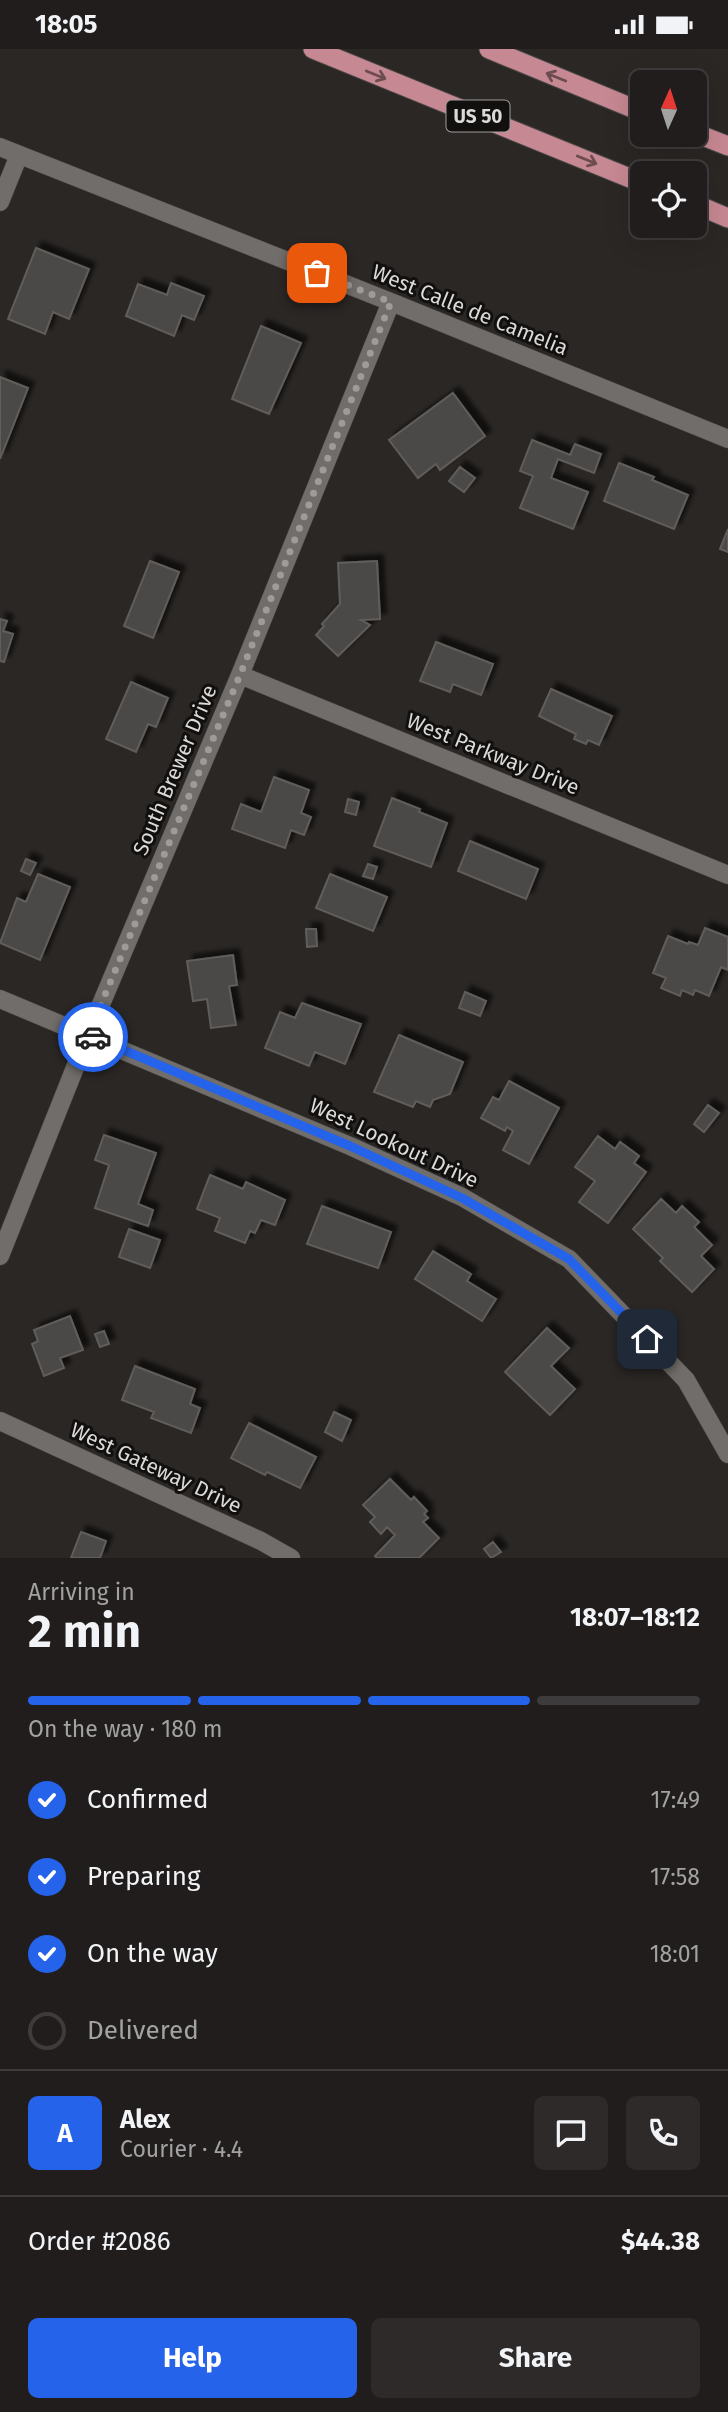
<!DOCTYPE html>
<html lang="en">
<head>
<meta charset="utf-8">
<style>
	:root { --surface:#201d1c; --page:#2d2a29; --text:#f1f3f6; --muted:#a2a2a3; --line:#3d3b3b; --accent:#2563eb }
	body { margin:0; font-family:"Fira Sans",sans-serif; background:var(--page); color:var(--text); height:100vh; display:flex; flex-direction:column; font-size:26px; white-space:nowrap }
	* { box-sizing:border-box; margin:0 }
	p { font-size:23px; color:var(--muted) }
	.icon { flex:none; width:38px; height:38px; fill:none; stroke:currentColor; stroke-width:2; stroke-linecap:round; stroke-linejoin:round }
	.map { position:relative; height:1509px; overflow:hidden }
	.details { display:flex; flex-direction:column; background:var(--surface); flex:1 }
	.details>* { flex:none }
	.needle { width:46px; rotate:3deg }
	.tools { position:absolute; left:630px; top:21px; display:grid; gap:14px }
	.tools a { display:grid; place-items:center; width:77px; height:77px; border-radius:10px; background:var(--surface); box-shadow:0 7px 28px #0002,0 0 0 2px var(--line); font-size:35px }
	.pin { position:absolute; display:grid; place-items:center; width:60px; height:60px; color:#fff; margin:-30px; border-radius:14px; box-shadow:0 4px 10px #0006 }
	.courier { position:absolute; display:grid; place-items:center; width:70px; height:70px; margin:-35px; border:5px solid #2563eb; border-radius:50%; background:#fff; color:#222; box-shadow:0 2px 9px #0007 }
	.head em { font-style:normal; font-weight:700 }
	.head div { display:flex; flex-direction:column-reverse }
	.head { display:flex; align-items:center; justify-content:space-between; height:119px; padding:0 28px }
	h1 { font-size:46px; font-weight:700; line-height:52px }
	.bar { display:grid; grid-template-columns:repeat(4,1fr); gap:10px 7px; align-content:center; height:84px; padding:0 28px }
	.bar i { height:9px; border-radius:5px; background:var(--line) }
	.bar .selected { background:var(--accent) }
	.bar p { grid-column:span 4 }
	.line { display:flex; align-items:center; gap:18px; padding:0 28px; border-top:2px solid var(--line) }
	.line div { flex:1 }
	.round { display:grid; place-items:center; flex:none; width:74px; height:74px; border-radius:10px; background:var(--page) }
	ol { padding:0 28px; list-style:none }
	li { display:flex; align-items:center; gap:21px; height:77px }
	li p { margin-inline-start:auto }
	li .icon { padding:7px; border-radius:50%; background:var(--accent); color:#fff; stroke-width:4 }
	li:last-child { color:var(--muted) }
	li i { width:38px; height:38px; border:4px solid var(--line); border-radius:50% }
	.cta { display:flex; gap:14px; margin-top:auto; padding:14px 28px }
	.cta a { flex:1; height:80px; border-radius:10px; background:var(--accent); color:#fff; font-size:28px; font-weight:700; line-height:80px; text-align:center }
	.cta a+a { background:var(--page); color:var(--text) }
	.status { display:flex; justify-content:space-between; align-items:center; height:49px; padding:0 35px; background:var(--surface); direction:ltr }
	.status svg { height:19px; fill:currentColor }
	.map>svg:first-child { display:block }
	.building { fill:#4c4947; stroke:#605d5a; stroke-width:2; filter:url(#shadow) }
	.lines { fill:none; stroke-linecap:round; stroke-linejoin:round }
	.minor-casing { stroke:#474543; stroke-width:19 }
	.trunk-casing { stroke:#474543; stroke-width:21 }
	.minor { stroke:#706d6a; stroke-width:18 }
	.trunk { stroke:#c68892; stroke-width:19 }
	.oneway { stroke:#6c4c50 }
	.done { stroke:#9e9b9a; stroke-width:7; stroke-dasharray:0 12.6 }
	.route { stroke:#2563eb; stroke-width:9 }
	.labels { text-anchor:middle; stroke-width:6; stroke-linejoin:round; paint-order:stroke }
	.shield { fill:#12100f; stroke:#9f9d9c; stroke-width:2 }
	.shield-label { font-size:19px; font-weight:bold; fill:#dcdad9 }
	.street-label { font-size:21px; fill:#dcdad9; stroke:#12100f }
</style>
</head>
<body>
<div class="status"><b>18:05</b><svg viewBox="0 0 49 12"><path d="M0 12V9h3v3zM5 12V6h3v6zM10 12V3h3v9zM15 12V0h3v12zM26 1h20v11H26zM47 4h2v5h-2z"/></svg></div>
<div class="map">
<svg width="728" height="1509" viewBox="0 0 728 1509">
	<defs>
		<filter id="shadow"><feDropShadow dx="6" dy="-6" stdDeviation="2" flood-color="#0009"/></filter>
	</defs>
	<rect width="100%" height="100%" fill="#2a2725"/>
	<path class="building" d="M 36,199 L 89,220 L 69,270 L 53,263 L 45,285 L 8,270 Z
		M 171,234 L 204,247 L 194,271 L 182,266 L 174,287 L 126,267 L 138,235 L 167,246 Z
		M 261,277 L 301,294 L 269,365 L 232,350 Z
		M 0,328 L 28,339 L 0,410 Z
		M 453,344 L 485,387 L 440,421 L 436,415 L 418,429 L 389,391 Z
		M 532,391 L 570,406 L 575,395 L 601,405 L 594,424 L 558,410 L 551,429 L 588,443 L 573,480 L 520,459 L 533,427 L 520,422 Z
		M 619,414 L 654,428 L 652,431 L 688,446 L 674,480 L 604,452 Z
		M 460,418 L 475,429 L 464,443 L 449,432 Z
		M 728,480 L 728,503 L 720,500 Z
		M 150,512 L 179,523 L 153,589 L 124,577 Z
		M 377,512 L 380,570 L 361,571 L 370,576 L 338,607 L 316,586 L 324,577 L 322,575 L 340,555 L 338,514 Z
		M 0,570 L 7,572 L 3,582 L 13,585 L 4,613 L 0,612 Z
		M 436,593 L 493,615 L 481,646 L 453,635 L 450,643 L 420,632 Z
		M 131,633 L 168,649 L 156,678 L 148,675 L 136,703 L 106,690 Z
		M 551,640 L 612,667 L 599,696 L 588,691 L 586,695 L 574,690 L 576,685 L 539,667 Z
		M 274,728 L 309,741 L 301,764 L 311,768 L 304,786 L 291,781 L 285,799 L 232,780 L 241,755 L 261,763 Z
		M 392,749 L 420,760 L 419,763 L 447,774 L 431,818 L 374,797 Z
		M 348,750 L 359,753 L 356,766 L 345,763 Z
		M 470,792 L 538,820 L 526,850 L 458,822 Z
		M 26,810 L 36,814 L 30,826 L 21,822 Z
		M 368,815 L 377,818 L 373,830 L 363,827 Z
		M 38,825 L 70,838 L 40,911 L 0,894 L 17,849 L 26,853 Z
		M 330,825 L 387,848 L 373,882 L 316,859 Z
		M 705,879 L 728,888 L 728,921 L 721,918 L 709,947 L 695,941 L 693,946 L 682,941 L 680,947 L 661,939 L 666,929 L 653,924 L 668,887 L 688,895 L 689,893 L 698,896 Z
		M 306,880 L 316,880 L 317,897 L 307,898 Z
		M 233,906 L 237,936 L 229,937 L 236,976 L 211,979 L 207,950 L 193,952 L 187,912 Z
		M 465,943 L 486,952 L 480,967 L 459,959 Z
		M 302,954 L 361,975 L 345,1015 L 315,1003 L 309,1017 L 265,999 L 280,963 L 295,969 Z
		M 399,986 L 463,1013 L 450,1045 L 433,1051 L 430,1058 L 416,1052 L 413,1058 L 374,1043 Z
		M 509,1032 L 559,1059 L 529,1115 L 503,1101 L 513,1082 L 507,1078 L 505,1082 L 481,1069 L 493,1048 L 499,1051 Z
		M 708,1056 L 719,1064 L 704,1083 L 694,1075 Z
		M 104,1086 L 156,1104 L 138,1155 L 153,1161 L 148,1177 L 95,1159 L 109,1116 L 95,1111 Z
		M 598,1087 L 615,1100 L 620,1093 L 639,1107 L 634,1114 L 646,1123 L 608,1174 L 579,1153 L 595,1132 L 575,1118 Z
		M 210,1126 L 243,1140 L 246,1133 L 285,1151 L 275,1176 L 261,1171 L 255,1184 L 250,1182 L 245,1194 L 215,1182 L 220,1169 L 197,1160 Z
		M 661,1150 L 676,1164 L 682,1157 L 699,1173 L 694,1178 L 712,1196 L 701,1207 L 714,1220 L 692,1243 L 660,1212 L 663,1209 L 633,1180 Z
		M 322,1157 L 391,1183 L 378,1219 L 307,1195 Z
		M 129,1180 L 160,1191 L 150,1219 L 119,1208 Z
		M 433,1202 L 471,1225 L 467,1232 L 496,1250 L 482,1272 L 415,1230 Z
		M 70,1267 L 83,1301 L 60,1309 L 64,1319 L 44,1327 L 32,1295 L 38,1292 L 34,1281 Z
		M 547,1279 L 569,1299 L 551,1317 L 575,1340 L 550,1366 L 505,1323 Z
		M 104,1282 L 109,1295 L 100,1298 L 95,1285 Z
		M 135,1317 L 195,1340 L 190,1355 L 200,1359 L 191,1384 L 151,1369 L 154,1363 L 122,1351 Z
		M 334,1363 L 351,1371 L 342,1392 L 325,1383 Z
		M 249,1374 L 316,1408 L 300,1439 L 267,1423 L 265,1426 L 231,1409 Z
		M 390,1430 L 411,1451 L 414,1448 L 427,1462 L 424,1465 L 428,1469 L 423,1473 L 439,1489 L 419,1509 L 377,1509 L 375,1507 L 395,1486 L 387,1478 L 381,1485 L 370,1473 L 375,1468 L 363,1456 Z
		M 81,1483 L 106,1492 L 100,1509 L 71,1509 Z
		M 493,1493 L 501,1503 L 491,1509 L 484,1500 Z"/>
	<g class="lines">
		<defs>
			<path id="minor" d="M 0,98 L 391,253 L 728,390
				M 0,153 L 19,106
				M 240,626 L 728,826
				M 0,950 L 350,1097 L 462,1148 L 569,1210 L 686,1331 L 728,1405
				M 0,1207 L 88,986 L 240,626 L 391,253
				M 0,1372 L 261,1492 L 291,1509"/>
			<path id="trunk" d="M 313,0 L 642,134
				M 489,0 L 642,63
				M 695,84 L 728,97
				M 695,155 L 728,169"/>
		</defs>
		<use href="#minor" class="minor-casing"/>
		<use href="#trunk" class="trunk-casing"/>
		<use href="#minor" class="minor"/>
		<use href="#trunk" class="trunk"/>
	</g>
	<defs><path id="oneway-shaft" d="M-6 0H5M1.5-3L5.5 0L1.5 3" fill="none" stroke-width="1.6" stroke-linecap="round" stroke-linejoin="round" transform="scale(1.75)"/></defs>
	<g class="oneway">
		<use href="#oneway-shaft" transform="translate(376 26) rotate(22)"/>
		<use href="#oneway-shaft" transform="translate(556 28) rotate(-158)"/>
		<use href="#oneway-shaft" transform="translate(587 111) rotate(22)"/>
	</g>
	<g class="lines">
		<path class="done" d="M 93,988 L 88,986 L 240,626 L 391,253 L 317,224"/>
		<path class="route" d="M 93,988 L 350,1097 L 462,1149 L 569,1210 L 647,1290"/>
	</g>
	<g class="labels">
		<rect class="shield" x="446.5" y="51.5" width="63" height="31" rx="5"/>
		<g class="shield-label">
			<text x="478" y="74">US 50</text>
		</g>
		<g class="street-label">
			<text transform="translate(470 261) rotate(22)" y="7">West Calle de Camelia</text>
			<text transform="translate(493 705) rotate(22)" y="7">West Parkway Drive</text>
			<text transform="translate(175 721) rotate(-67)" y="7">South Brewer Drive</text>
			<text transform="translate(394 1094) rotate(25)" y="7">West Lookout Drive</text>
			<text transform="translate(156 1419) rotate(25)" y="7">West Gateway Drive</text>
		</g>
	</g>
</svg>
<div class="tools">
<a><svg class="needle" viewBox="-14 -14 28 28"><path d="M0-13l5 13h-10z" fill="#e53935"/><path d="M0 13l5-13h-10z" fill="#a2a2a3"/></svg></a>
<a><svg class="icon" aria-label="locate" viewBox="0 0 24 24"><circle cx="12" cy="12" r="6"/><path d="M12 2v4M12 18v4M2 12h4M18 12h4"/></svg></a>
</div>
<div class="pin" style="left:317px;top:224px;background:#ea580c"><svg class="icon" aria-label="bag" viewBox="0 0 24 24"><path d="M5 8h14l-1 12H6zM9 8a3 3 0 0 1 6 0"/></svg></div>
<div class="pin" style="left:647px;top:1290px;background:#1f2937"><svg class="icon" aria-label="home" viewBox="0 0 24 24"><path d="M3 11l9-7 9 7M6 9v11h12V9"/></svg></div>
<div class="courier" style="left:93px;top:988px"><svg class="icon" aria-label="car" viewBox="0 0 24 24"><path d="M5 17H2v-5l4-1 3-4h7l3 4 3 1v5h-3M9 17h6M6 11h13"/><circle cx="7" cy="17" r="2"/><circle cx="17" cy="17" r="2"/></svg></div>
</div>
<section class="details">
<div class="head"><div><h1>2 min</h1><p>Arriving in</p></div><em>18:07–18:12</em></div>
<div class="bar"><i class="selected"></i><i class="selected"></i><i class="selected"></i><i></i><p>On the way · 180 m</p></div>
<ol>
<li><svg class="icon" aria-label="check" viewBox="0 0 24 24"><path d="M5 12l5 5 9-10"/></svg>Confirmed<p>17:49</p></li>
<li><svg class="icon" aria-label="check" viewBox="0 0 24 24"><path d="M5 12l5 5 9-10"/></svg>Preparing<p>17:58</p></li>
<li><svg class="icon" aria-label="check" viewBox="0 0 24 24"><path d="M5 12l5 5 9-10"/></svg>On the way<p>18:01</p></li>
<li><i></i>Delivered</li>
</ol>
<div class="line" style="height:126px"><b class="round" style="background:var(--accent);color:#fff">A</b><div><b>Alex</b><p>Courier · 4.4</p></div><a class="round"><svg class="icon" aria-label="chat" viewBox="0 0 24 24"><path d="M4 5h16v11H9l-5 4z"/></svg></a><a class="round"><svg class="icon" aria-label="phone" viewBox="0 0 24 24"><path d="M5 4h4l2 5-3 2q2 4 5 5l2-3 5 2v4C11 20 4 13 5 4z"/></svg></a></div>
<div class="line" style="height:91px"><div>Order #2086</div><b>$44.38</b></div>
<div class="cta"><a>Help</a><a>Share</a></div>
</section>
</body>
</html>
